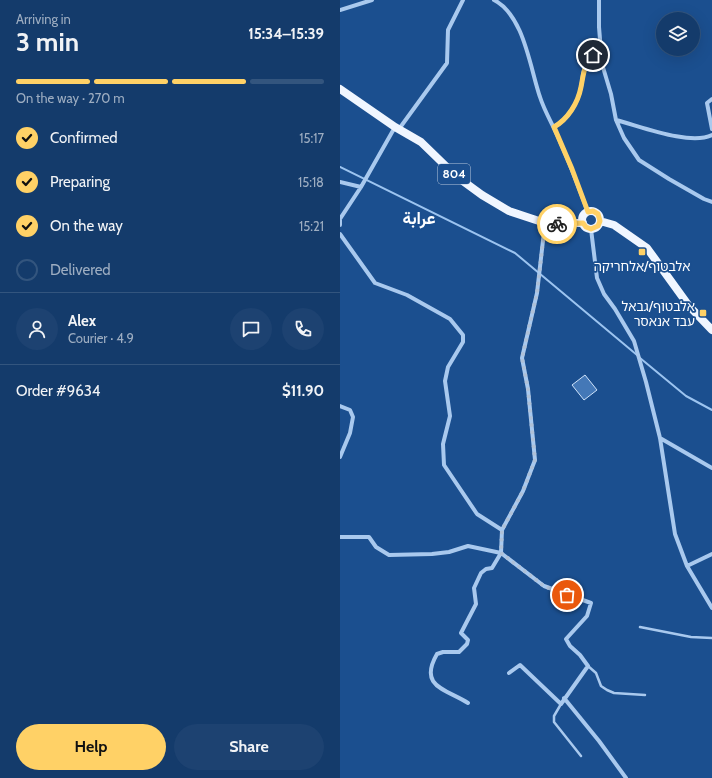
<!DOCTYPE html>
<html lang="en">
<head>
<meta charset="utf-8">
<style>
	:root { --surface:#143b6b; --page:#1d4271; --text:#f1f3f6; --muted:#9dadc1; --line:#33557e; --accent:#ffd166 }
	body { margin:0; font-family:Cabin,Vazirmatn,"Noto Sans Hebrew",sans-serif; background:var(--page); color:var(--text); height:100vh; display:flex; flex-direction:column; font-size:15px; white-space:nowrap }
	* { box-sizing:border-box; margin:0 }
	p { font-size:13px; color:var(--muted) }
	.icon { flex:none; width:22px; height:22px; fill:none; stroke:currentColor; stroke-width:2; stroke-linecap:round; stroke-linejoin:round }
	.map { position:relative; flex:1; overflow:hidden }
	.details { display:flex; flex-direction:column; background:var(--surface); width:340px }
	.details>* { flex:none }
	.buttons { position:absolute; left:316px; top:12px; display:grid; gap:8px }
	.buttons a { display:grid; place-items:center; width:44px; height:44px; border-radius:50%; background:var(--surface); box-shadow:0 4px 16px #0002,0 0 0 1px var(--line); font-size:20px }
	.pin { position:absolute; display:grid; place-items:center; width:34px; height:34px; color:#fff; margin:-17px; border:2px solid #fff; border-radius:50%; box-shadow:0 1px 4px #0007 }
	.courier { position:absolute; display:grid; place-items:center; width:40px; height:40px; margin:-20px; border:3px solid #ffd166; border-radius:50%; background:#fff; color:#222; box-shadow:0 1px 5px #0007 }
	.head em { font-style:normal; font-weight:800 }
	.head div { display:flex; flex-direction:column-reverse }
	.head { display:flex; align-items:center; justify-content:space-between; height:68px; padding:0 16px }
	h1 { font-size:26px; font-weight:800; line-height:30px }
	.bar { display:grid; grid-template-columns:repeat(4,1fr); gap:6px 4px; align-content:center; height:48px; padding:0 16px }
	.bar i { height:5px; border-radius:3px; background:var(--line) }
	.bar .selected { background:var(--accent) }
	.bar p { grid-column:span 4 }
	.line { display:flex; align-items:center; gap:10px; padding:0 16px; border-top:1px solid var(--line) }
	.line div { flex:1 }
	.round { display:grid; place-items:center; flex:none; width:42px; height:42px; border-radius:21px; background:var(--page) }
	ol { padding:0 16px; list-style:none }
	li { display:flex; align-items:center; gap:12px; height:44px }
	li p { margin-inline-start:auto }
	li .icon { padding:4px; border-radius:50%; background:var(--accent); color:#111; stroke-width:4 }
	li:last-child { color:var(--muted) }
	li i { width:22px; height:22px; border:2px solid var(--line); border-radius:50% }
	.action { display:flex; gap:8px; margin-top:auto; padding:8px 16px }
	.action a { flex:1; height:46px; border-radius:24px; background:var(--accent); color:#111; font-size:16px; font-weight:800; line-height:46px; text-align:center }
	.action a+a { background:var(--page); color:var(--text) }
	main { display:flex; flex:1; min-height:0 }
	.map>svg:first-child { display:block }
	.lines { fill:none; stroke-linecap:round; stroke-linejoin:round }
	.stream { stroke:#9cc4f0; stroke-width:2 }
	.building { fill:#4478b7; stroke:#cfe3fa }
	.lane { stroke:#a9c9ee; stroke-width:2.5 }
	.street { stroke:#a9c9ee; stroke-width:4 }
	.primary { stroke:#f0f6ff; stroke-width:8 }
	.done { stroke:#afc1d8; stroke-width:4; stroke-dasharray:0 7.2 }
	.route { stroke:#ffd166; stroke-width:5 }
	.poi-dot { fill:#ffd166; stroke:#1b4f8f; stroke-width:1.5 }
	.labels { text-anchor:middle; stroke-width:3.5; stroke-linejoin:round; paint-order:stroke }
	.shield { fill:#1b4f8f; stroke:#bbcadd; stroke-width:1 }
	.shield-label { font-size:12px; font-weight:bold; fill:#fff }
	.poi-label { font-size:13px; fill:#fff; stroke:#1b4f8f }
	.district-label { font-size:17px; font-weight:bold; fill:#fff; stroke:#1b4f8f }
</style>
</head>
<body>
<main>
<section class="details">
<div class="head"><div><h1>3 min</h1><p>Arriving in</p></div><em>15:34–15:39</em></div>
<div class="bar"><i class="selected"></i><i class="selected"></i><i class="selected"></i><i></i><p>On the way · 270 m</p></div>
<ol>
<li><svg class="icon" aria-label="check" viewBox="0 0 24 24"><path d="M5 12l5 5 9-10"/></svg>Confirmed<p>15:17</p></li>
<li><svg class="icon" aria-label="check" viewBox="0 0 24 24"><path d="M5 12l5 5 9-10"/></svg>Preparing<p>15:18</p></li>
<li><svg class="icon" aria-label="check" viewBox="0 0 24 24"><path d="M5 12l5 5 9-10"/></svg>On the way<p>15:21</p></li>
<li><i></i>Delivered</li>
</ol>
<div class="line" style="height:72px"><a class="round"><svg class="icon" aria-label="person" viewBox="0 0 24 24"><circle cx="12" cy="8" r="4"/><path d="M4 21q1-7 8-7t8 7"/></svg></a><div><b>Alex</b><p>Courier · 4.9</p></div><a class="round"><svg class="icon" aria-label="chat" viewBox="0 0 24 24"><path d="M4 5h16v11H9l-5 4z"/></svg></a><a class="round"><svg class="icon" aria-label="phone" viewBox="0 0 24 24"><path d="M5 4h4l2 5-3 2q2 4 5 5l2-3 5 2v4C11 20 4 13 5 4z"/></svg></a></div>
<div class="line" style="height:52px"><div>Order #9634</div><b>$11.90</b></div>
<div class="action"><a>Help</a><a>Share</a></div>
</section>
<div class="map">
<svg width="372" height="778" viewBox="0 0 372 778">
	<rect width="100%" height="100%" fill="#1b4f8f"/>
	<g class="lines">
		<path class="stream" d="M 0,167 L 175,253 L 297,355
			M 300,358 L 346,396 L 372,410"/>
	</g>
	<path class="building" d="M 245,375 L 257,390 L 244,400 L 232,385 Z"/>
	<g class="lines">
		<path class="lane" d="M 300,627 L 351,637 L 372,638
			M 248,666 L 256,673 L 261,686 L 267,690 L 274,693 L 305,695
			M 221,704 L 214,716 L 214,722 L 241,756"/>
		<path class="street" d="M 154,0 C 184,15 190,68 200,97 C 205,113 215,128 221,144 C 231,166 239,189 248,212
			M 259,0 L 259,27 L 262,64 L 271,94 L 276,120 L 284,138 L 299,160 L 329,179 L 364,199 L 372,202
			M 0,10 L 32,0
			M 372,99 L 367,103 L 372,129
			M 276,120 C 300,126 350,146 372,135
			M 214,127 C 228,119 238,103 241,87 C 243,79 242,72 246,65 C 249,59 255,53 261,49
			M 59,129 L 107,63 L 108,30 L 123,0
			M 0,182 L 21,187
			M 0,225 L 0,219 L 21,187 L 55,127
			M 251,229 L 257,278 L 264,294 L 275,309 L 294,341 L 306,382 L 320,438 L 335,534 L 347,566 L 372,608
			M 0,234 L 35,283 L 67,295 L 110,319 L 123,335 L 123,342 L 108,367 L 105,381 L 110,416 L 103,444 L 104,465 L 137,514 L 162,530
			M 0,406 L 10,410 L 13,417 L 10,433 L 0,457
			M 320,438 L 372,468
			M 0,537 L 29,537 L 36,547 L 49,555 L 92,554 L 109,552 L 128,546 L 161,553 L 204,586 L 251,603 L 247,616 L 226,639 L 230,646 L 240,655 L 248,666 L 221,704 L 180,665 L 169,673
			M 347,566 L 372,554
			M 224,698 L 259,741 L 286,778
			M 128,703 C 106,689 78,687 97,654 L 103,652 L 119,652 L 127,644 L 128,640 L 121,633 L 136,604 L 134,588 L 141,573 L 146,569 L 152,568 L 161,553 L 162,530 L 183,491 L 195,460 L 188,389 L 182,358 L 197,293 L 205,223"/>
		<path class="primary" d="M 0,89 L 55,127 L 81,142 L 116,176 L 142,195 L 169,211 L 205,223 L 243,223
			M242 220a9 9 0 1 1 18 0a9 9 0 1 1-18 0Z
			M 260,221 L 274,225 L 307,248 L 349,306 L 372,330"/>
	</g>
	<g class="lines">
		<path class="done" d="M 217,224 L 205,224 L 197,293 L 182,358 L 188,389 L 195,460 L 183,491 L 162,530 L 161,553 L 204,586 L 227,595"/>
		<path class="route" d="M 217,224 L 243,223 L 246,227 L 251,229 L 258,226 L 260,221 L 258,214 L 253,211 L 248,212 L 232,169 L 214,127 C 228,119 238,103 241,87 C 244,72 243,68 253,55"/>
	</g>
	<g class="poi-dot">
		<rect x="298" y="248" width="8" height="8" rx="2"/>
		<rect x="359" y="309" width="8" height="8" rx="2"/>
	</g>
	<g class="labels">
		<rect class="shield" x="98" y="164" width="32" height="20" rx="3"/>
		<g class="shield-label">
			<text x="114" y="178">804</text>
		</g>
		<g class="poi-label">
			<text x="302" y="271">אלבטוף/אלחריקה</text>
			<text x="355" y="311" text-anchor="end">אלבטוף/גבאל<tspan x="355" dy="15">עבד אנאסר</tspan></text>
		</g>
		<g class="district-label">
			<text x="79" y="224">عرابة</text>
		</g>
	</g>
</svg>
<div class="buttons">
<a><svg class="icon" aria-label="layers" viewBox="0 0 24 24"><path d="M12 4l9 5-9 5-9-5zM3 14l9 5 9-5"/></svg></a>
</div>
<div class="pin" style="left:227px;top:595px;background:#ea580c"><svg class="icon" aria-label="bag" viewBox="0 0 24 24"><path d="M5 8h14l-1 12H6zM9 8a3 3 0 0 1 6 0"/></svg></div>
<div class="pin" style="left:253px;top:55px;background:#1f2937"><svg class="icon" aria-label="home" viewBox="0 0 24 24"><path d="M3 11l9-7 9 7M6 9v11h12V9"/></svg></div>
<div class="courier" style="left:217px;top:224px"><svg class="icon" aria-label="bike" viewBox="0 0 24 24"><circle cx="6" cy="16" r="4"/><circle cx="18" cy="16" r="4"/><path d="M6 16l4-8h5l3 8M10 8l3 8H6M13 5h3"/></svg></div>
</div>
</main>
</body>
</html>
